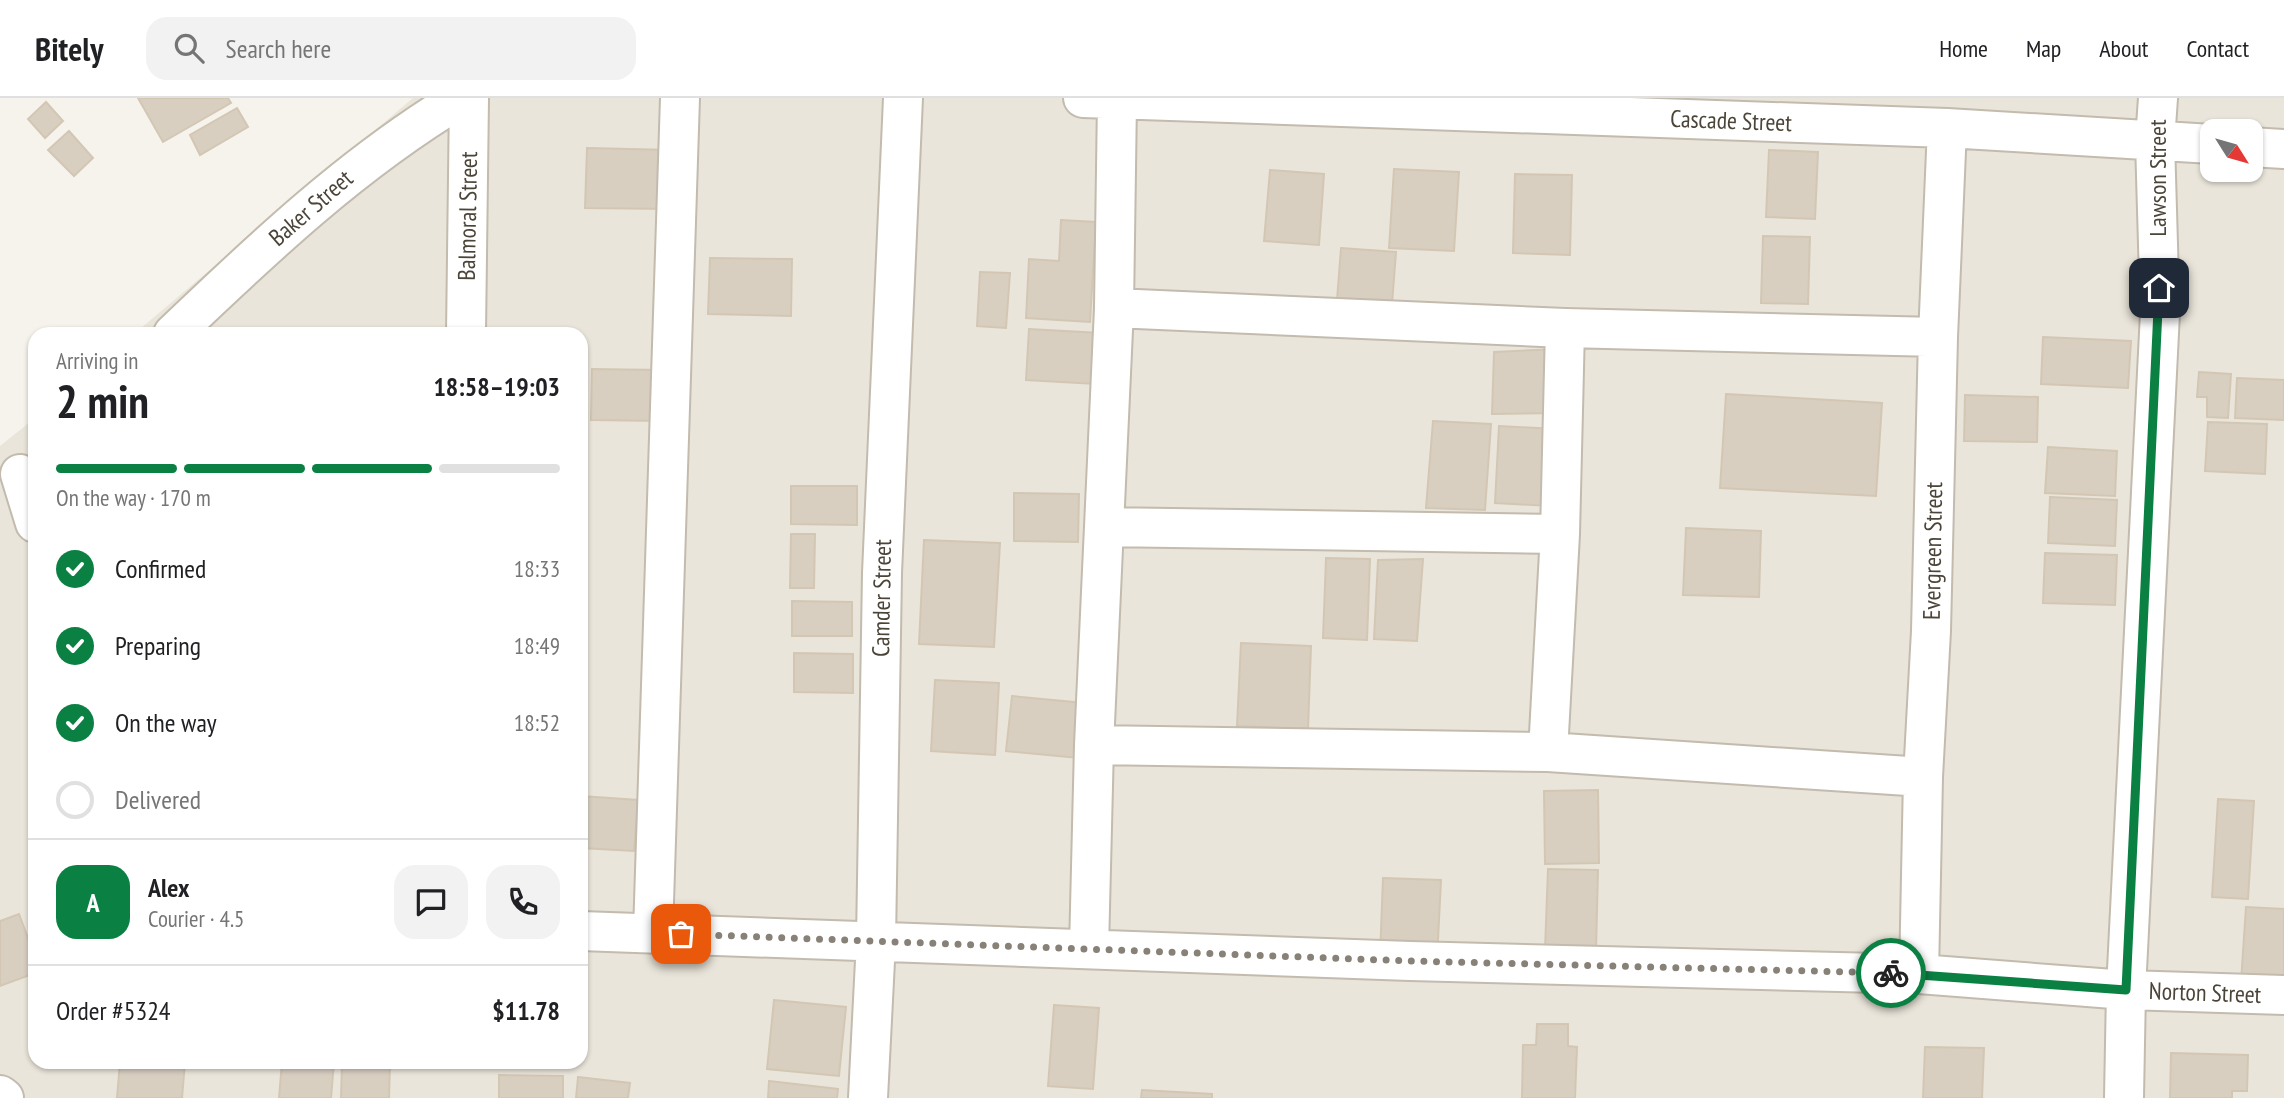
<!DOCTYPE html>
<html lang="en">
<head>
<meta charset="utf-8">
<style>
	:root { --surface:#fff; --page:#f2f2f2; --text:#202124; --muted:#757577; --line:#e0e0e0; --accent:#0b8043 }
	body { margin:0; font-family:"PT Sans Narrow",sans-serif; background:var(--page); color:var(--text); height:100vh; display:flex; flex-direction:column; font-size:26px; white-space:nowrap }
	* { box-sizing:border-box; margin:0 }
	p { font-size:23px; color:var(--muted) }
	.icon { flex:none; width:38px; height:38px; fill:none; stroke:currentColor; stroke-width:2; stroke-linecap:round; stroke-linejoin:round }
	.map { position:relative; flex:1; overflow:hidden }
	.details { position:absolute; left:28px; top:229px; width:560px; height:742px; display:flex; flex-direction:column; background:var(--surface); border-radius:21px; box-shadow:0 2px 5px #0004 }
	.details>* { flex:none }
	.needle { width:46px; rotate:127deg }
	.tools { position:absolute; left:2200px; top:21px; display:grid; gap:14px }
	.tools a { display:grid; place-items:center; width:63px; height:63px; border-radius:14px; background:var(--surface); box-shadow:0 2px 5px #0004; font-size:35px }
	.pin { position:absolute; display:grid; place-items:center; width:60px; height:60px; color:#fff; margin:-30px; border-radius:14px; box-shadow:0 4px 10px #0006 }
	.courier { position:absolute; display:grid; place-items:center; width:70px; height:70px; margin:-35px; border:5px solid #0b8043; border-radius:50%; background:#fff; color:#222; box-shadow:0 2px 9px #0007 }
	.headline em { font-style:normal; font-weight:700 }
	.headline div { display:flex; flex-direction:column-reverse }
	.headline { display:flex; align-items:center; justify-content:space-between; height:119px; padding:0 28px }
	h1 { font-size:46px; font-weight:700; line-height:52px }
	.bar { display:grid; grid-template-columns:repeat(4,1fr); gap:10px 7px; align-content:center; height:84px; padding:0 28px }
	.bar i { height:9px; border-radius:5px; background:var(--line) }
	.bar .selected { background:var(--accent) }
	.bar p { grid-column:span 4 }
	.line { display:flex; align-items:center; gap:18px; padding:0 28px; border-top:2px solid var(--line) }
	.line div { flex:1 }
	.round { display:grid; place-items:center; flex:none; width:74px; height:74px; border-radius:21px; background:var(--page) }
	ol { padding:0 28px; list-style:none }
	li { display:flex; align-items:center; gap:21px; height:77px }
	li p { margin-inline-start:auto }
	li .icon { padding:7px; border-radius:50%; background:var(--accent); color:#fff; stroke-width:4 }
	li:last-child { color:var(--muted) }
	li i { width:38px; height:38px; border:4px solid var(--line); border-radius:50% }
	header { display:flex; align-items:center; gap:42px; box-sizing:border-box; height:98px; padding:0 35px; background:var(--surface); border-bottom:2px solid var(--line) }
	header strong { font-size:33px }
	nav { display:flex; gap:38px; margin-inline-start:auto; font-size:24px }
	.search { width:490px; height:63px; background:var(--page); display:flex; align-items:center; gap:18px; box-sizing:border-box; padding:0 24px; border-radius:21px; color:var(--muted); font-size:26px }
	.map>svg:first-child { display:block }
	.residential { fill:#eae5da; fill-rule:evenodd }
	.building { fill:#d8cfc1; stroke:#d3c7b4; stroke-width:2 }
	.lines { fill:none; stroke-linecap:round; stroke-linejoin:round }
	.minor-casing { stroke:#c2bbae; stroke-width:42 }
	.minor { stroke:#fff; stroke-width:38 }
	.done { stroke:#878178; stroke-width:7; stroke-dasharray:0 12.6 }
	.route { stroke:#0b8043; stroke-width:9 }
	.labels { text-anchor:middle; stroke-width:5; stroke-linejoin:round; paint-order:stroke }
	.street-label { font-size:24px; fill:#4b4439; stroke:#fff }
</style>
</head>
<body>
<header>
<strong>Bitely</strong>
<div class="search"><svg class="icon" aria-label="search" viewBox="0 0 24 24"><circle cx="10" cy="10" r="6"/><path d="M15 15l6 6"/></svg>Search here</div>
<nav><a>Home</a><a>Map</a><a>About</a><a>Contact</a></nav>
</header>
<div class="map">
<svg width="2284" height="1000" viewBox="0 0 2284 1000">
	<rect width="100%" height="100%" fill="#f6f3ec"/>
	<path class="residential" d="M 413,0 L 2284,0 L 2284,1000 L 0,1000 L 0,348 L 35,320 L 35,964 L 581,964 L 581,236 L 134,236 ZM 2212,33 L 2250,33 L 2250,72 L 2212,72 Z"/>
	<path class="building" d="M 138,0 L 228,0 L 231,5 L 163,44 Z
		M 46,4 L 63,23 L 45,40 L 28,21 Z
		M 237,10 L 248,29 L 200,57 L 190,37 Z
		M 69,33 L 93,60 L 74,78 L 48,52 Z
		M 587,50 L 672,52 L 670,111 L 585,110 Z
		M 1769,52 L 1818,54 L 1815,121 L 1766,119 Z
		M 1394,71 L 1459,74 L 1454,153 L 1389,150 Z
		M 1270,72 L 1324,76 L 1319,147 L 1264,143 Z
		M 1515,76 L 1572,77 L 1570,157 L 1513,155 Z
		M 1061,122 L 1096,124 L 1090,224 L 1026,220 L 1029,161 L 1059,163 Z
		M 1763,138 L 1810,139 L 1808,206 L 1761,205 Z
		M 1341,150 L 1396,154 L 1391,219 L 1336,215 Z
		M 710,160 L 792,161 L 791,218 L 708,216 Z
		M 980,174 L 1010,175 L 1006,230 L 977,228 Z
		M 1029,231 L 1100,235 L 1096,286 L 1026,282 Z
		M 2043,239 L 2131,243 L 2128,290 L 2041,286 Z
		M 1557,251 L 1556,315 L 1492,316 L 1494,254 Z
		M 592,271 L 661,272 L 660,323 L 591,322 Z
		M 2199,274 L 2231,276 L 2228,320 L 2207,319 L 2207,299 L 2197,299 Z
		M 2237,280 L 2284,282 L 2284,322 L 2235,320 Z
		M 1726,296 L 1882,305 L 1876,398 L 1720,390 Z
		M 1965,297 L 2038,299 L 2037,344 L 1964,343 Z
		M 1433,323 L 1491,326 L 1485,412 L 1426,410 Z
		M 2208,324 L 2267,326 L 2265,376 L 2205,373 Z
		M 1499,328 L 1554,331 L 1549,408 L 1495,405 Z
		M 2048,349 L 2117,353 L 2115,398 L 2045,395 Z
		M 791,388 L 857,388 L 857,427 L 791,426 Z
		M 1014,395 L 1079,396 L 1078,444 L 1014,443 Z
		M 2050,399 L 2117,402 L 2115,448 L 2048,445 Z
		M 1686,430 L 1761,433 L 1759,499 L 1683,497 Z
		M 791,436 L 815,436 L 814,490 L 790,490 Z
		M 924,442 L 1000,445 L 994,549 L 919,546 Z
		M 2045,455 L 2117,457 L 2115,507 L 2043,505 Z
		M 1326,460 L 1370,461 L 1367,542 L 1323,540 Z
		M 1423,461 L 1417,543 L 1374,541 L 1378,462 Z
		M 792,503 L 852,504 L 852,538 L 792,538 Z
		M 1241,545 L 1311,548 L 1308,631 L 1237,628 Z
		M 794,555 L 853,556 L 853,595 L 794,594 Z
		M 935,582 L 999,585 L 995,657 L 931,653 Z
		M 1012,598 L 1084,605 L 1078,660 L 1006,653 Z
		M 1598,692 L 1599,765 L 1545,766 L 1544,693 Z
		M 581,698 L 638,702 L 634,753 L 581,750 Z
		M 2218,701 L 2254,703 L 2248,801 L 2212,799 Z
		M 1548,771 L 1598,772 L 1596,852 L 1545,851 Z
		M 1383,780 L 1441,782 L 1437,862 L 1380,859 Z
		M 2246,809 L 2284,811 L 2284,887 L 2241,884 Z
		M 19,816 L 35,859 L 35,875 L 0,888 L 0,823 Z
		M 774,902 L 846,909 L 839,978 L 767,971 Z
		M 1054,907 L 1099,910 L 1093,991 L 1048,988 Z
		M 1537,926 L 1568,926 L 1568,948 L 1577,949 L 1575,1000 L 1522,1000 L 1523,947 L 1536,947 Z
		M 1925,949 L 1984,950 L 1982,1000 L 1923,1000 Z
		M 2171,955 L 2248,957 L 2247,993 L 2232,993 L 2232,1000 L 2170,1000 Z
		M 120,964 L 185,964 L 182,1000 L 117,1000 Z
		M 282,964 L 334,964 L 331,1000 L 279,1000 Z
		M 342,964 L 390,964 L 389,1000 L 341,1000 Z
		M 499,977 L 563,978 L 563,1000 L 499,1000 Z
		M 578,979 L 630,985 L 628,1000 L 576,1000 Z
		M 769,983 L 838,991 L 837,1000 L 768,1000 Z
		M 1142,992 L 1212,996 L 1212,1000 L 1141,1000 Z"/>
	<g class="lines">
		<defs>
			<path id="minor" d="M 1083,0 L 1947,30 L 2212,46
				M 2250,49 L 2284,51
				M 1114,210 L 1565,230 L 1938,239
				M 173,236 C 263,150 354,64 461,0
				M 466,236 L 469,0
				M 20,376 L 35,425
				M 1105,429 L 1560,436
				M 1094,647 L 1548,654 L 1923,679
				M 1548,654 L 1560,436 L 1565,230
				M 581,833 L 1410,863 L 1919,876 L 2126,892 L 2284,897
				M 653,835 L 680,0
				M 1089,851 L 1094,647 L 1114,210 L 1117,2
				M 1919,876 L 1923,679 L 1931,533 L 1938,239 L 1947,30
				M 0,997 L 4,1000
				M 868,1000 L 876,843 L 882,475 L 903,0
				M 2124,1000 L 2126,892 L 2160,215 L 2155,43 L 2158,0"/>
		</defs>
		<use href="#minor" class="minor-casing"/>
		<use href="#minor" class="minor"/>
	</g>
	<g class="lines">
		<path class="done" d="M 681,836 L 1410,863 L 1891,875"/>
		<path class="route" d="M 1891,875 L 2126,892 L 2159,190"/>
	</g>
	<g class="labels">
		<g class="street-label">
			<text transform="translate(1731 23) rotate(2)" y="8">Cascade Street</text>
			<text transform="translate(2158 80) rotate(-90)" y="8">Lawson Street</text>
			<text transform="translate(311 110) rotate(-41)" y="8">Baker Street</text>
			<text transform="translate(468 118) rotate(-89)" y="8">Balmoral Street</text>
			<text transform="translate(1933 453) rotate(-89)" y="8">Evergreen Street</text>
			<text transform="translate(882 500) rotate(-89)" y="8">Camder Street</text>
			<text transform="translate(2205 895) rotate(2)" y="8">Norton Street</text>
		</g>
	</g>
</svg>
<div class="tools">
<a><svg class="needle" viewBox="-14 -14 28 28"><path d="M0-13l5 13h-10z" fill="#e53935"/><path d="M0 13l5-13h-10z" fill="#757577"/></svg></a>
</div>
<div class="pin" style="left:681px;top:836px;background:#ea580c"><svg class="icon" aria-label="bag" viewBox="0 0 24 24"><path d="M5 8h14l-1 12H6zM9 8a3 3 0 0 1 6 0"/></svg></div>
<div class="pin" style="left:2159px;top:190px;background:#1f2937"><svg class="icon" aria-label="home" viewBox="0 0 24 24"><path d="M3 11l9-7 9 7M6 9v11h12V9"/></svg></div>
<div class="courier" style="left:1891px;top:875px"><svg class="icon" aria-label="bike" viewBox="0 0 24 24"><circle cx="6" cy="16" r="4"/><circle cx="18" cy="16" r="4"/><path d="M6 16l4-8h5l3 8M10 8l3 8H6M13 5h3"/></svg></div>
<section class="details">
<div class="headline"><div><h1>2 min</h1><p>Arriving in</p></div><em>18:58–19:03</em></div>
<div class="bar"><i class="selected"></i><i class="selected"></i><i class="selected"></i><i></i><p>On the way · 170 m</p></div>
<ol>
<li><svg class="icon" aria-label="check" viewBox="0 0 24 24"><path d="M5 12l5 5 9-10"/></svg>Confirmed<p>18:33</p></li>
<li><svg class="icon" aria-label="check" viewBox="0 0 24 24"><path d="M5 12l5 5 9-10"/></svg>Preparing<p>18:49</p></li>
<li><svg class="icon" aria-label="check" viewBox="0 0 24 24"><path d="M5 12l5 5 9-10"/></svg>On the way<p>18:52</p></li>
<li><i></i>Delivered</li>
</ol>
<div class="line" style="height:126px"><b class="round" style="background:var(--accent);color:#fff">A</b><div><b>Alex</b><p>Courier · 4.5</p></div><a class="round"><svg class="icon" aria-label="chat" viewBox="0 0 24 24"><path d="M4 5h16v11H9l-5 4z"/></svg></a><a class="round"><svg class="icon" aria-label="phone" viewBox="0 0 24 24"><path d="M5 4h4l2 5-3 2q2 4 5 5l2-3 5 2v4C11 20 4 13 5 4z"/></svg></a></div>
<div class="line" style="height:91px"><div>Order #5324</div><b>$11.78</b></div>
</section>
</div>
</body>
</html>
